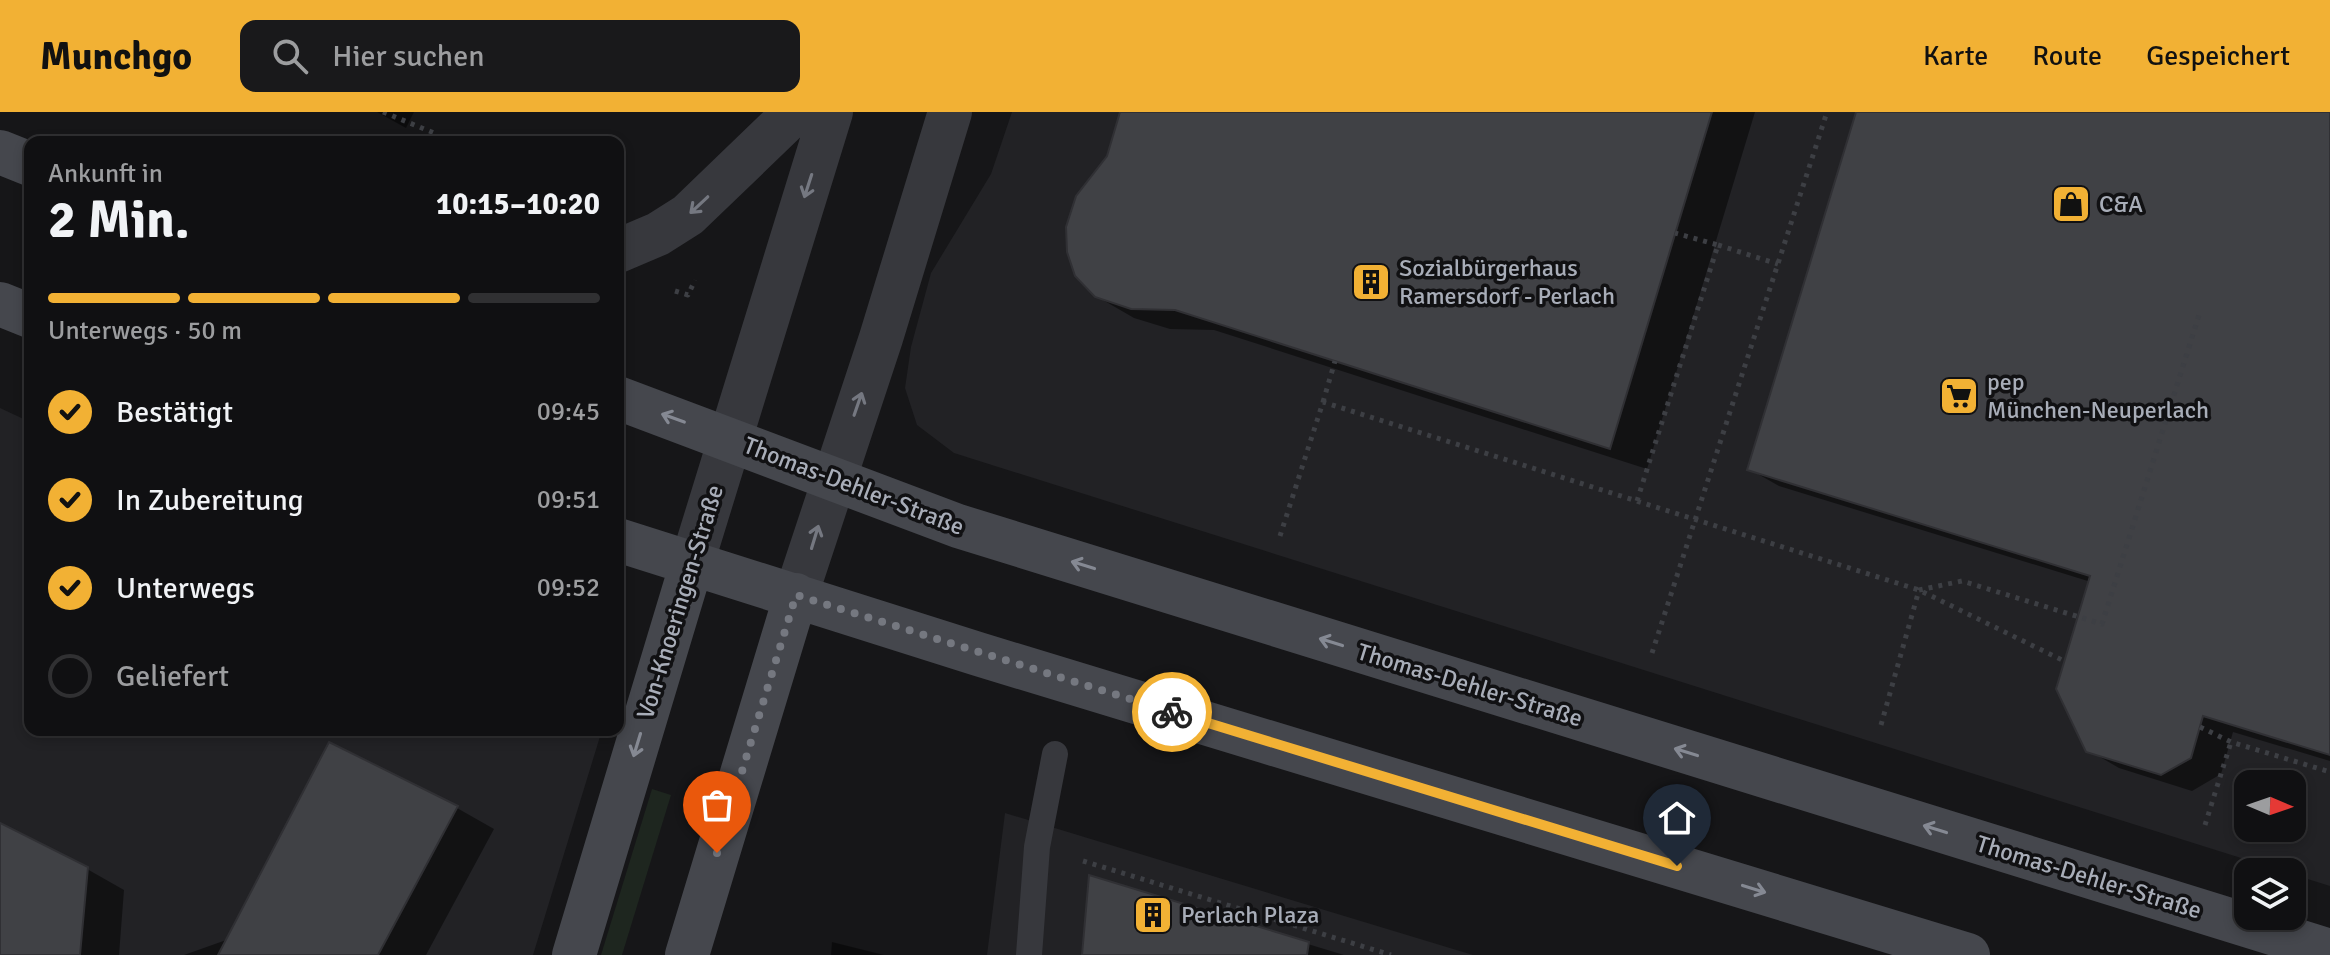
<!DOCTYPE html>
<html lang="de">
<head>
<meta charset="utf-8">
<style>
	:root { --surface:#101012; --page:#19191b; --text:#f1f3f6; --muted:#9c9d9f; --line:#303032; --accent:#f2b134 }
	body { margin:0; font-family:Signika,sans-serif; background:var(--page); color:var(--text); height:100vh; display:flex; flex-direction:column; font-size:30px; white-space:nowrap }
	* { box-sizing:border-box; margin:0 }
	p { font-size:26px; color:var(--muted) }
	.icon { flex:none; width:44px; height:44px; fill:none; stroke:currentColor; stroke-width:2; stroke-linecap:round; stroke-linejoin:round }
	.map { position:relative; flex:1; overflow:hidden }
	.sheet { position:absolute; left:24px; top:24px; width:600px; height:600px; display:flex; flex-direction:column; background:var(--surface); border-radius:16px; box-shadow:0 4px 12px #0003,0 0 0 2px var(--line) }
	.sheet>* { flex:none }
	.needle { width:52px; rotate:92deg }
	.controls { position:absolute; left:2234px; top:658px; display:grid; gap:16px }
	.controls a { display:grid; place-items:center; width:72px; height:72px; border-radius:16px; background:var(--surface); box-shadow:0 4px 12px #0003,0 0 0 2px var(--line); font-size:40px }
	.pin { position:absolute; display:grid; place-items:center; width:68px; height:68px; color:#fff; margin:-82px -34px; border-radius:50% 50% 50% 0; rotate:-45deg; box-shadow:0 0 8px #0007 }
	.pin .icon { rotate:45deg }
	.courier { position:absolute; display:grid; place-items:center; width:80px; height:80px; margin:-40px; border:6px solid #f2b134; border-radius:50%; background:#fff; color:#222; box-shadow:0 2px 10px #0007 }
	.headline em { font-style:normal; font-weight:700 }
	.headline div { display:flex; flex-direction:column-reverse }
	.headline { display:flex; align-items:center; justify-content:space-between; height:136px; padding:0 24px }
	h1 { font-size:52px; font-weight:700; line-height:60px }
	.bar { display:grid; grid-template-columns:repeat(4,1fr); gap:12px 8px; align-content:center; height:96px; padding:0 24px }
	.bar i { height:10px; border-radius:6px; background:var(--line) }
	.bar .current { background:var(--accent) }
	.bar p { grid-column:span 4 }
	ol { padding:0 24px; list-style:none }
	li { display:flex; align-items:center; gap:24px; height:88px }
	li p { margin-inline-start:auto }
	li .icon { padding:8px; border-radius:50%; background:var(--accent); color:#111; stroke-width:4 }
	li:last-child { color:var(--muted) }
	li i { width:44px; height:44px; border:4px solid var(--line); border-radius:50% }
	header { display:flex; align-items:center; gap:48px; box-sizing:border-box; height:112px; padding:0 40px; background:var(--accent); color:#111 }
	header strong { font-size:38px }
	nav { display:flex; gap:44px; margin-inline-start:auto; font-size:28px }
	.search { width:560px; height:72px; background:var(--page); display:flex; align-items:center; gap:20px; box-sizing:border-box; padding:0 28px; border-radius:16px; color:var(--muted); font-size:30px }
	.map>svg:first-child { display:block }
	.built { fill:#222225; fill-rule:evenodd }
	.green { fill:#1e261f }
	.shadow { fill:#0007 }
	.building { fill:#404145; stroke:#303034; stroke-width:2 }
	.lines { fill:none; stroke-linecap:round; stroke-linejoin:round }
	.path { stroke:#3d3f44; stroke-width:5; stroke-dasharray:4 6; stroke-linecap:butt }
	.lane { stroke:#37383d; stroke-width:26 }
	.street { stroke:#37383d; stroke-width:44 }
	.secondary { stroke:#45474d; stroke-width:44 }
	.oneway { stroke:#757881 }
	.oneway2 { stroke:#858993 }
	.done { stroke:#757880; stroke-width:8; stroke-dasharray:0 14.4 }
	.route { stroke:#f2b134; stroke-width:10 }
	.labels { text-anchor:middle; stroke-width:7; stroke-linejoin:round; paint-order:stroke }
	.poi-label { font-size:24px; fill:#a8adb8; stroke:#111113; text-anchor:start }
	.street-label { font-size:24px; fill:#a8adb8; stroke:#111113 }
</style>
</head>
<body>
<header>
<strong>Munchgo</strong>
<div class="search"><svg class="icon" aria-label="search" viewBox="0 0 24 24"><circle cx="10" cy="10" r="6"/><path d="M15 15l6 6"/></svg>Hier suchen</div>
<nav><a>Karte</a><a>Route</a><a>Gespeichert</a></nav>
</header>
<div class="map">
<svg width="2330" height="843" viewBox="0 0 2330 843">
	<rect width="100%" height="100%" fill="#161618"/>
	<path class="built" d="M 1012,0 L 2330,0 L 2330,774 L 954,341 L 917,313 L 905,276 L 911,235 L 931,161 L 991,62 ZM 2248,672 L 2292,672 L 2292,716 L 2248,716 Z
		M 0,296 L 30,310 L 30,618 L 602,618 L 533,843 L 0,843 Z
		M 1005,701 L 1473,843 L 987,843 Z"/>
	<path class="green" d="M 652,677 L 671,683 L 622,843 L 601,843 Z"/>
	<path class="shadow" d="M 377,0 L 414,0 L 406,16 Z
		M 1122,0 L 1755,0 L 1647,357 L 1214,218 L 1170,217 L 1134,206 L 1096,184 L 1108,45 Z
		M 1858,0 L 2330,0 L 2330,649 L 2233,620 L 2221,662 L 2192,679 L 2119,656 L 2088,638 L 2091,470 L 1779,374 L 1749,357 Z
		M 330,633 L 457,696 L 494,717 L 426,843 L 184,843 L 229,827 Z
		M 0,721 L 87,757 L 124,778 L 119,843 L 0,843 Z
		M 1091,766 L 1344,843 L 1084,843 Z
		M 832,830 L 884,843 L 831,843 Z"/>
	<path class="building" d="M 1120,0 L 1712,0 L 1610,337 L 1175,198 L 1131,197 L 1095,185 L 1075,164 L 1067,140 L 1066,115 L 1076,84 L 1107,44 Z
		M 1856,0 L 2330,0 L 2330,643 L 2203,604 L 2191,646 L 2161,663 L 2086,640 L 2056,577 L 2090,464 L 1747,358 Z
		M 329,630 L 458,694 L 378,843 L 218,843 Z
		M 0,711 L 88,755 L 80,843 L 0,843 Z
		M 1089,763 L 1309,830 L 1307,843 L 1082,843 Z"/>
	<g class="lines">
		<path class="path" d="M 383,0 L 434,21 L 429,30
			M 1718,133 L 1778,152
			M 675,179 L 688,183 L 695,168
			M 1323,290 L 1335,249
			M 1637,389 L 1718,133 L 1675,121
			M 1280,424 L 1323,290 L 1919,478 L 2064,549
			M 1652,541 L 1827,0
			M 1881,613 L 1919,478 L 1962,469 L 2102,512 L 2199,203
			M 2200,615 L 2231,630 L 2330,660
			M 2205,713 L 2231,630
			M 1083,749 L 1391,843"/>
		<path class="lane" d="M 1029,843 L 1037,735 L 1055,642"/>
		<path class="street" d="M 618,139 L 658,122 L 688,103 L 795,0
			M 692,451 L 831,0
			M 796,483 L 881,226 L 950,0"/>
		<path class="secondary" d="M 0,40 L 30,52
			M 0,192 L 30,204
			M 618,286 L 958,414 L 2330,839
			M 618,428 L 978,542 L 1968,843
			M 574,843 L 692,451
			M 687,843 L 796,483"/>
	</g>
	<defs><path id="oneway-shaft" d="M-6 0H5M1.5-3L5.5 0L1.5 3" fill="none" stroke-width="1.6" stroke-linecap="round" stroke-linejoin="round" transform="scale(2)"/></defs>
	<g class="oneway">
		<use href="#oneway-shaft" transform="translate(808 74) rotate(108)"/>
		<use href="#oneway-shaft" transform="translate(699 93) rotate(137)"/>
		<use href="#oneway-shaft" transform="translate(858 292) rotate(-71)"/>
		<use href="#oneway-shaft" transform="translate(815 425) rotate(-73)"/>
	</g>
	<g class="oneway2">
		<use href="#oneway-shaft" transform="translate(673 306) rotate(-160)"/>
		<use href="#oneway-shaft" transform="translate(1083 453) rotate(-163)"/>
		<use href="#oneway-shaft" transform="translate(1331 530) rotate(-163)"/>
		<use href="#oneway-shaft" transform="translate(637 633) rotate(107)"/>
		<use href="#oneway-shaft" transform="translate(1686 640) rotate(-163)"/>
		<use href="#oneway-shaft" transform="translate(1935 717) rotate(-163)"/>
		<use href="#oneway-shaft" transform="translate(1754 777) rotate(17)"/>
	</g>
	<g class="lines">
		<path class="done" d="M 717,741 L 796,483 L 1172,600"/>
		<path class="route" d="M 1172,600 L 1677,754"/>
	</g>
	<defs>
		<symbol id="shop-square" viewBox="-11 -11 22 22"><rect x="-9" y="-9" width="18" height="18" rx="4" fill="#f2b134" stroke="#111113"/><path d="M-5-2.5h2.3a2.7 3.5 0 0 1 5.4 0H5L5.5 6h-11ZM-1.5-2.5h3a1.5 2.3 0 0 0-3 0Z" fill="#111"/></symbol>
		<symbol id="building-square" viewBox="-11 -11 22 22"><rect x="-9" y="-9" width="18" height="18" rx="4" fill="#f2b134" stroke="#111113"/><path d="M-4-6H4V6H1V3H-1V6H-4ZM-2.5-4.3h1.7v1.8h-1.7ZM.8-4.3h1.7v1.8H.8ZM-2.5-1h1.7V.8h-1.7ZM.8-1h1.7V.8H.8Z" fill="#111"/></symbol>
		<symbol id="supermarket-square" viewBox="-11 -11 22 22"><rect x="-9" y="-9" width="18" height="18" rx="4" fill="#f2b134" stroke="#111113"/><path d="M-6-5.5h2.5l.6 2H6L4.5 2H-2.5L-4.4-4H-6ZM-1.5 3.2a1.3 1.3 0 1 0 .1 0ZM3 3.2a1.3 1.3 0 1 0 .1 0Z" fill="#111"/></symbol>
	</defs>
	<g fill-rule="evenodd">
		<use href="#shop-square" x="2049" y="70" width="44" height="44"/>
		<use href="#building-square" x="1349" y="148" width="44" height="44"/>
		<use href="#supermarket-square" x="1937" y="262" width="44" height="44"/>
		<use href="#building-square" x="1131" y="781" width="44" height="44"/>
	</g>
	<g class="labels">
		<g class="poi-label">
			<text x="2099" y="100">C&amp;A</text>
			<text x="1399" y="164">Sozialbürgerhaus<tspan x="1399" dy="28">Ramersdorf - Perlach</tspan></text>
			<text x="1987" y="278">pep<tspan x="1987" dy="28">München-Neuperlach</tspan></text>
			<text x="1181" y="811">Perlach Plaza</text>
		</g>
		<g class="street-label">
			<text transform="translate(854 374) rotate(21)" y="8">Thomas-Dehler-Straße</text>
			<text transform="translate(680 490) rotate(-73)" y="8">Von-Knoeringen-Straße</text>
			<text transform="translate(1470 573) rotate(17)" y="8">Thomas-Dehler-Straße</text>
			<text transform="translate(2089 765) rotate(17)" y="8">Thomas-Dehler-Straße</text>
		</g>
	</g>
</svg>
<div class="controls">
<a><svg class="needle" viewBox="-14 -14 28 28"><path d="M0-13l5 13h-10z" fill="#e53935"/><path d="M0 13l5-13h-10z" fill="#9c9d9f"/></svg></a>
<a><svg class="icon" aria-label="layers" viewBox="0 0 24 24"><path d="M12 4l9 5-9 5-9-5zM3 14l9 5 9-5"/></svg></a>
</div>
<div class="pin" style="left:717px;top:741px;background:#ea580c"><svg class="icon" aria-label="bag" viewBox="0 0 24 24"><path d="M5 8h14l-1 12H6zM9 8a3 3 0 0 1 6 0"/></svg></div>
<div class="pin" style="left:1677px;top:754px;background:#1f2937"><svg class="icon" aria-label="home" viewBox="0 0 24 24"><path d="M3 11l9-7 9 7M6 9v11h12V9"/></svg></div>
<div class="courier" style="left:1172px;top:600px"><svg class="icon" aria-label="bike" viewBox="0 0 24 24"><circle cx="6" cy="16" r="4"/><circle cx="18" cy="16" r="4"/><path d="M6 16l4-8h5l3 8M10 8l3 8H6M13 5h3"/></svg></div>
<section class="sheet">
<div class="headline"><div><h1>2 Min.</h1><p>Ankunft in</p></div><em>10:15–10:20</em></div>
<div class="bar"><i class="current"></i><i class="current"></i><i class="current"></i><i></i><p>Unterwegs · 50 m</p></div>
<ol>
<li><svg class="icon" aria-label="check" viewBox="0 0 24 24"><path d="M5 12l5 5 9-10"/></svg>Bestätigt<p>09:45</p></li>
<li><svg class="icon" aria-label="check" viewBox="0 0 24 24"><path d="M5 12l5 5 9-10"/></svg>In Zubereitung<p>09:51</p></li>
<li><svg class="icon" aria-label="check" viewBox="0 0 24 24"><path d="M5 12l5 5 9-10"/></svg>Unterwegs<p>09:52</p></li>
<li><i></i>Geliefert</li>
</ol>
</section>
</div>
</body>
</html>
